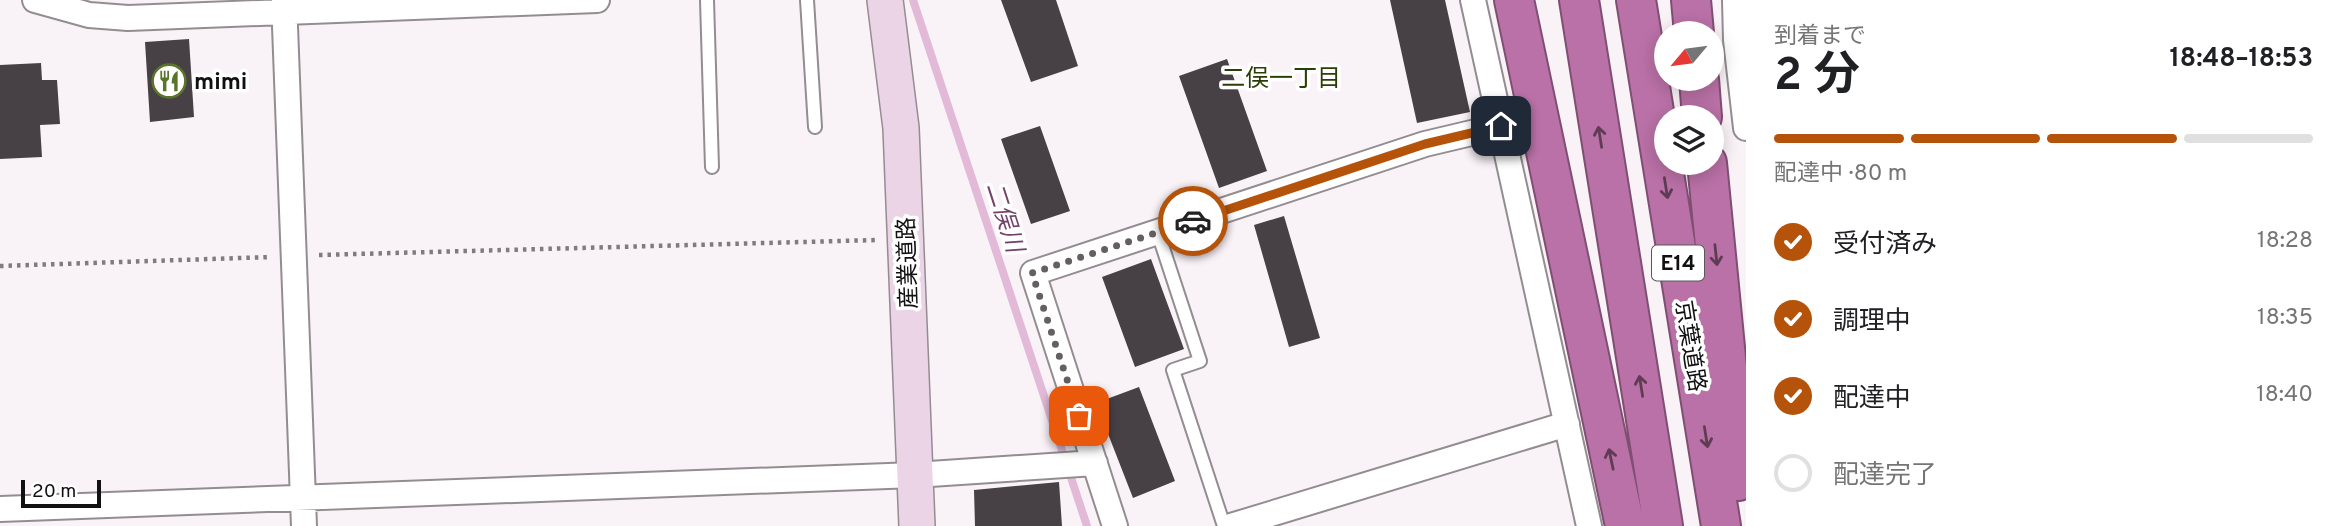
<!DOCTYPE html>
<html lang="ja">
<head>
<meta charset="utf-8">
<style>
	:root { --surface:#fff; --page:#f6f6f6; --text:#202124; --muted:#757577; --line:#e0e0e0; --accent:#b45309 }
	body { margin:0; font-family:Overpass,"Noto Sans JP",sans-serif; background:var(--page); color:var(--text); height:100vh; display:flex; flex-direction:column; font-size:26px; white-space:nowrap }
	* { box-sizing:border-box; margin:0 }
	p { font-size:23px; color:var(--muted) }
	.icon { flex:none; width:38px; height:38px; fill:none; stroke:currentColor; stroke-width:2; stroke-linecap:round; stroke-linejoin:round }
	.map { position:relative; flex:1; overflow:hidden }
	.details { display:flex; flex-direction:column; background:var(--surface); width:595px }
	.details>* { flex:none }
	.needle { width:46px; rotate:241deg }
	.tools { position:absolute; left:1654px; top:21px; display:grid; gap:14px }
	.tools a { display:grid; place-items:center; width:70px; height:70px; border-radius:50%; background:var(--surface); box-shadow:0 4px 18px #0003; font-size:35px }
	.scale { position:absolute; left:21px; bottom:18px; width:80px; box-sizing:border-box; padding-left:7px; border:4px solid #121011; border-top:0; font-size:19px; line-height:24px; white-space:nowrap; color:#121011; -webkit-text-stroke:5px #fff; paint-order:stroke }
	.pin { position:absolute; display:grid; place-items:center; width:60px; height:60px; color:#fff; margin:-30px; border-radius:14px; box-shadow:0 4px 10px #0006 }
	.courier { position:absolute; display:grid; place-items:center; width:70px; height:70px; margin:-35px; border:5px solid #b45309; border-radius:50%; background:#fff; color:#222; box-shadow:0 2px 9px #0007 }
	.summary em { font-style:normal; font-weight:700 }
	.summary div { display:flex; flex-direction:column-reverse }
	.summary { display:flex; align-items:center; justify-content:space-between; height:119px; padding:0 28px }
	h1 { font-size:46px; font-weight:700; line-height:52px }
	.bar { display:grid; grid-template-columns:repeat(4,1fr); gap:10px 7px; align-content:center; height:84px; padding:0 28px }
	.bar i { height:9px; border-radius:5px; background:var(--line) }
	.bar .on { background:var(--accent) }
	.bar p { grid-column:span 4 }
	ol { padding:0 28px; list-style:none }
	li { display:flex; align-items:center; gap:21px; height:77px }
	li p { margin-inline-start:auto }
	li .icon { padding:7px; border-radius:50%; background:var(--accent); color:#fff; stroke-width:4 }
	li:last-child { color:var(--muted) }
	li i { width:38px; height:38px; border:4px solid var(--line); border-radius:50% }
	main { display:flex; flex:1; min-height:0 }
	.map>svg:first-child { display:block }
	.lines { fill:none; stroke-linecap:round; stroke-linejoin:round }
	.stream { stroke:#e2bad7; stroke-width:8 }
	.building { fill:#474145 }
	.service-casing { stroke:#938d91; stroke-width:16 }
	.minor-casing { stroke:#938d91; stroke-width:28 }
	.secondary-casing { stroke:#938d91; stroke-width:38 }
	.motorway-casing { stroke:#7f4f72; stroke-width:42 }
	.path { stroke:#807b7e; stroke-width:4.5; stroke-dasharray:3.5 5; stroke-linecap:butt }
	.service { stroke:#fff; stroke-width:12 }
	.minor { stroke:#fff; stroke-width:24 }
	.secondary { stroke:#ead4e5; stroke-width:35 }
	.motorway { stroke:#ba71a7; stroke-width:38 }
	.oneway { stroke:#5e3c54 }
	.done { stroke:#635f62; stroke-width:7; stroke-dasharray:0 12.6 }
	.route { stroke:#b45309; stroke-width:9 }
	.labels { text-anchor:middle; stroke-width:7; stroke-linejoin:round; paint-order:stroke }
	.shield { fill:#fff; stroke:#595858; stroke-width:2 }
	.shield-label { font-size:21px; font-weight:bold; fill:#121011 }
	.poi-label { font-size:23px; font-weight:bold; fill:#121011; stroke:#fff; text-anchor:start }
	.street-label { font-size:23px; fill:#121011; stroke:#fff }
	.neighbourhood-label { font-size:24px; fill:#2c3e07; stroke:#fff }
	.water-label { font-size:24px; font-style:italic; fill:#754168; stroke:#fff }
</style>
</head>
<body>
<main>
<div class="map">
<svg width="1746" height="526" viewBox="0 0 1746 526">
	<rect width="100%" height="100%" fill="#f9f2f7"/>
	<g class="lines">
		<path class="stream" d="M 913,0 L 1087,526"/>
	</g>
	<path class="building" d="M 1001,0 L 1056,0 L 1078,66 L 1031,82 Z
		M 1390,0 L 1445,0 L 1470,112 L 1417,123 Z
		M 189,39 L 194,117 L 150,122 L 145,42 Z
		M 1227,59 L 1267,171 L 1219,188 L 1179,76 Z
		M 41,63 L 42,80 L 57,80 L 60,124 L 40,125 L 42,157 L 0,159 L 0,65 Z
		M 1040,126 L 1070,211 L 1031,224 L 1001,139 Z
		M 1284,216 L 1320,338 L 1289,347 L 1254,225 Z
		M 1151,259 L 1184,349 L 1135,367 L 1102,277 Z
		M 1139,387 L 1175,481 L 1133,498 L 1096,403 Z
		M 1059,482 L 1062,526 L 975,526 L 974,490 Z"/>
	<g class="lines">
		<defs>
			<path id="service" d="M 707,0 L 712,167
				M 807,0 L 815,127
				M 1158,233 L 1200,361 L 1173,370 L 1224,526"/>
			<path id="minor" d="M 35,0 L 89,15 L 128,18 L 597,0
				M 284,0 L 304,526
				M 1473,0 L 1589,526
				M 1735,0 L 1736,40 L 1746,128
				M 0,509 L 915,475 L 1095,463
				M 1115,526 L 1033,273 L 1425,144 L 1501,126
				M 1231,526 L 1567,424"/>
			<path id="secondary" d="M 885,0 L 901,128 L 917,526"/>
			<path id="motorway" d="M 1514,0 L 1625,526
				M 1579,0 L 1663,526
				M 1636,0 L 1721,526
				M 1691,0 L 1694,33
				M 1699,79 L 1702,117
				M 1707,163 L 1738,481"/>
		</defs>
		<use href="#service" class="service-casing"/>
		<use href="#minor" class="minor-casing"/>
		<use href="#secondary" class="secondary-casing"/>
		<use href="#motorway" class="motorway-casing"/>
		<path class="path" d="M 319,255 L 877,240
			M 0,266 L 271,257"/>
		<use href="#service" class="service"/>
		<use href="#minor" class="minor"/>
		<use href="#secondary" class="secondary"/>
		<use href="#motorway" class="motorway"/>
	</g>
	<defs><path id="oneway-shaft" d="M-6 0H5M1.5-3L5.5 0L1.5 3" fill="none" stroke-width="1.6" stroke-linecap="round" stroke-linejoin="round" transform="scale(1.75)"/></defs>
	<g class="oneway">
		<use href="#oneway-shaft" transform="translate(1600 137) rotate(-99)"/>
		<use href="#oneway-shaft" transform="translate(1666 188) rotate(81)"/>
		<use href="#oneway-shaft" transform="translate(1716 255) rotate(84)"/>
		<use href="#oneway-shaft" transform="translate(1641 386) rotate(-99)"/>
		<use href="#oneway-shaft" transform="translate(1706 437) rotate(81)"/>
		<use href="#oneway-shaft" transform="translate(1611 459) rotate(-102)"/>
	</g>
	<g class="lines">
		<path class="done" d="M 1079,416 L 1032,273 L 1193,221"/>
		<path class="route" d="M 1193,221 L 1425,144 L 1501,126"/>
	</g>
	<defs>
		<symbol id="restaurant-ring" viewBox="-11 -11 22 22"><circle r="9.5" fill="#fff" stroke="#597529" stroke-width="1.5"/><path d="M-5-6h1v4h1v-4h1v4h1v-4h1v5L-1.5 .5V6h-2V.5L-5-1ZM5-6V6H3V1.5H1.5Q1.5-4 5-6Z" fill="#597529"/></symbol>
	</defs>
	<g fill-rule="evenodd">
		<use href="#restaurant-ring" x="150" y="62" width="38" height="38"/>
	</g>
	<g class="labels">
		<rect class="shield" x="1652" y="245.5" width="52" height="35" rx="5"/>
		<g class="shield-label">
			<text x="1678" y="270">E14</text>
		</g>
		<g class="poi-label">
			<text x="194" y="89">mimi</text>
		</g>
		<g class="street-label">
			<text transform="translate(907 263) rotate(-92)" y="8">産業道路</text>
			<text transform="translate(1691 346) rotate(81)" y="8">京葉道路</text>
		</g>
		<g class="neighbourhood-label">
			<text x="1281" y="86">二俣一丁目</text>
		</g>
		<g class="water-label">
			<text transform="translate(1005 217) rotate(72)" y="8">二俣川</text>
		</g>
	</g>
</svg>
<div class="tools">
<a><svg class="needle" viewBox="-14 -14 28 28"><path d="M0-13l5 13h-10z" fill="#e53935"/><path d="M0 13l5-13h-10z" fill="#757577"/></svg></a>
<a><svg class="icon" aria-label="layers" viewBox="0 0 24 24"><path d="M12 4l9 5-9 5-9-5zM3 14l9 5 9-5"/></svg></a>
</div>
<div class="scale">20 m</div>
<div class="pin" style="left:1079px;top:416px;background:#ea580c"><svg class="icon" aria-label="bag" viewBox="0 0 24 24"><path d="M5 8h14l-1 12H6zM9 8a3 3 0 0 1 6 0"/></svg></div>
<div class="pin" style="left:1501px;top:126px;background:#1f2937"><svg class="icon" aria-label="home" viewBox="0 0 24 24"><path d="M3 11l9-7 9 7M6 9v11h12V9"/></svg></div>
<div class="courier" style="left:1193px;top:221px"><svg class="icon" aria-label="car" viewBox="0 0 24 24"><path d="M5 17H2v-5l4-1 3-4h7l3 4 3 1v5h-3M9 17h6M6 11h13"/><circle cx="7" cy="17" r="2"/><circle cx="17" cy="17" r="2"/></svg></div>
</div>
<section class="details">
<div class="summary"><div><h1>2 分</h1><p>到着まで</p></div><em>18:48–18:53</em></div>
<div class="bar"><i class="on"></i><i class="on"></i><i class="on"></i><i></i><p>配達中 · 80 m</p></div>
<ol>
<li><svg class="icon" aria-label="check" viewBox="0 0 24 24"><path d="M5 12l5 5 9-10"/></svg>受付済み<p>18:28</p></li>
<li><svg class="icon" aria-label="check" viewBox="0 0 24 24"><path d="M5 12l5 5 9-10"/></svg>調理中<p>18:35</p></li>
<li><svg class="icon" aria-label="check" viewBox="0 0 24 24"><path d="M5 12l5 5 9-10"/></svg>配達中<p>18:40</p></li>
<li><i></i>配達完了</li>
</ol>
</section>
</main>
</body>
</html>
